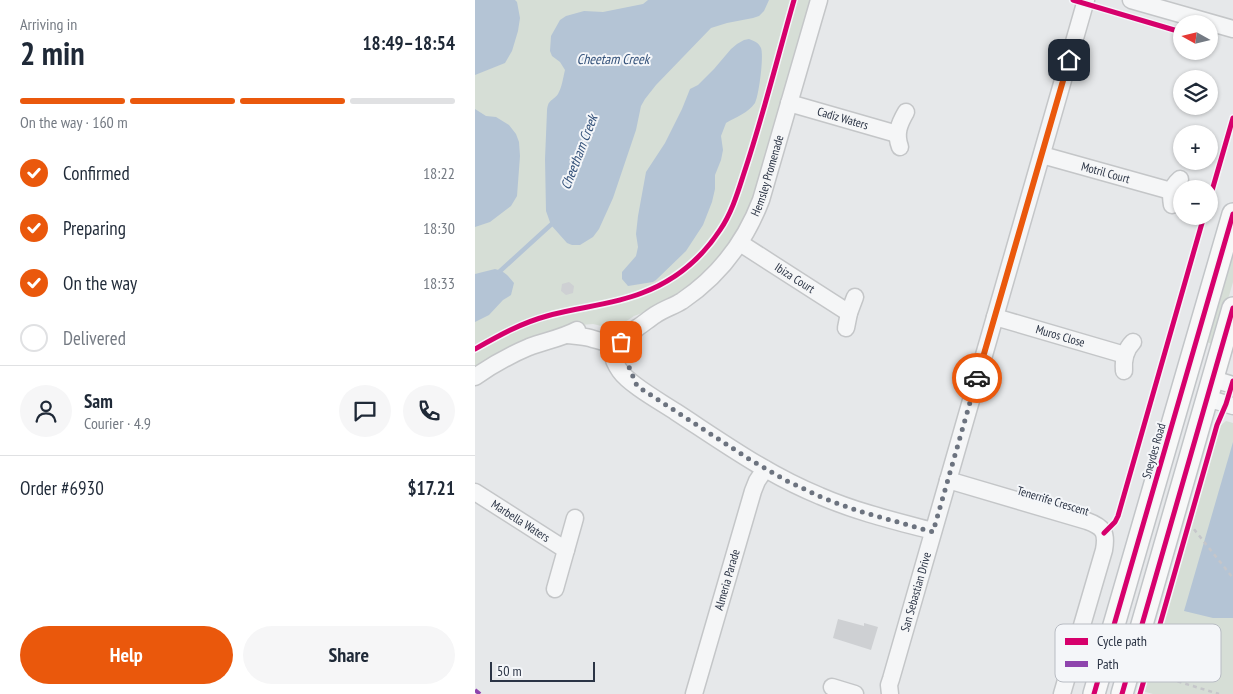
<!DOCTYPE html>
<html lang="en">
<head>
<meta charset="utf-8">
<style>
	:root { --surface:#fff; --page:#f6f6f7; --text:#1f2937; --muted:#747a83; --line:#e0e1e3; --accent:#ea580c }
	body { margin:0; font-family:"PT Sans Narrow",sans-serif; background:var(--page); color:var(--text); height:100vh; display:flex; flex-direction:column; font-size:19px; white-space:nowrap }
	* { box-sizing:border-box; margin:0 }
	p { font-size:16px; color:var(--muted) }
	.icon { flex:none; width:28px; height:28px; fill:none; stroke:currentColor; stroke-width:2; stroke-linecap:round; stroke-linejoin:round }
	.map { position:relative; flex:1; overflow:hidden }
	.details { display:flex; flex-direction:column; background:var(--surface); width:475px }
	.details>* { flex:none }
	.needle { width:32px; rotate:278deg }
	.fabs { position:absolute; left:698px; top:15px; display:grid; gap:10px }
	.fabs a { display:grid; place-items:center; width:45px; height:45px; border-radius:50%; background:var(--surface); box-shadow:0 1px 4px #0004; font-size:25px }
	.scale { position:absolute; left:15px; bottom:12px; width:105px; box-sizing:border-box; padding-left:5px; border:2px solid #2b3445; border-top:0; font-size:14px; line-height:18px; white-space:nowrap; color:#2b3445; -webkit-text-stroke:4px #f4f6f9; paint-order:stroke }
	.pin { position:absolute; display:grid; place-items:center; width:42px; height:42px; color:#fff; margin:-21px; border-radius:10px; box-shadow:0 2px 8px #0006 }
	.courier { position:absolute; display:grid; place-items:center; width:50px; height:50px; margin:-25px; border:4px solid #ea580c; border-radius:50%; background:#fff; color:#222; box-shadow:0 1px 6px #0007 }
	.head em { font-style:normal; font-weight:600 }
	.head div { display:flex; flex-direction:column-reverse }
	.head { display:flex; align-items:center; justify-content:space-between; height:85px; padding:0 20px }
	h1 { font-size:32px; font-weight:600; line-height:38px }
	.bar { display:grid; grid-template-columns:repeat(4,1fr); gap:8px 5px; align-content:center; height:60px; padding:0 20px }
	.bar i { height:6px; border-radius:4px; background:var(--line) }
	.bar .current { background:var(--accent) }
	.bar p { grid-column:span 4 }
	.line { display:flex; align-items:center; gap:12px; padding:0 20px; border-top:1px solid var(--line) }
	.line div { flex:1 }
	.round { display:grid; place-items:center; flex:none; width:52px; height:52px; border-radius:26px; background:var(--page) }
	ol { padding:0 20px; list-style:none }
	li { display:flex; align-items:center; gap:15px; height:55px }
	li p { margin-inline-start:auto }
	li .icon { padding:5px; border-radius:50%; background:var(--accent); color:#fff; stroke-width:4 }
	li:last-child { color:var(--muted) }
	li i { width:28px; height:28px; border:2px solid var(--line); border-radius:50% }
	.cta { display:flex; gap:10px; margin-top:auto; padding:10px 20px }
	.cta a { flex:1; height:58px; border-radius:30px; background:var(--accent); color:#fff; font-size:20px; font-weight:600; line-height:58px; text-align:center }
	.cta a+a { background:var(--page); color:var(--text) }
	main { display:flex; flex:1; min-height:0 }
	.map>svg:first-child { display:block }
	.green { fill:#d6ded6 }
	.water { fill:#b4c4d5 }
	.lines { fill:none; stroke-linecap:round; stroke-linejoin:round }
	.stream { stroke:#b4c4d5; stroke-width:4.5 }
	.building { fill:#ced0d3 }
	.minor-casing { stroke:#c4c6c8; stroke-width:19 }
	.major-casing { stroke:#c2c5c8; stroke-width:24 }
	.path { stroke:#c5c6ca; stroke-width:2.5; stroke-dasharray:4 4; stroke-linecap:butt }
	.minor { stroke:#f5f6f7; stroke-width:16 }
	.major { stroke:#f8f8f8; stroke-width:21 }
	.quiet { stroke:#8e44ad; stroke-width:4; stroke-dasharray:8 4; stroke-linecap:butt }
	.cycleway-casing { stroke:#f4f6f9; stroke-width:8 }
	.cycleway { stroke:#d6006c; stroke-width:5 }
	.done { stroke:#6c737f; stroke-width:5; stroke-dasharray:0 9 }
	.route { stroke:#ea580c; stroke-width:6 }
	.labels { text-anchor:middle; stroke-width:4; stroke-linejoin:round; paint-order:stroke }
	.street-label { font-size:12px; fill:#2b3445; stroke:#f4f6f9 }
	.water-label { font-size:14px; font-style:italic; fill:#34527a; stroke:#f4f6f9 }
	.key { fill:#f4f6f9; stroke:#b8bcc3; stroke-width:1 }
	.key-label { font-size:14px; fill:#2b3445 }
</style>
</head>
<body>
<main>
<section class="details">
<div class="head"><div><h1>2 min</h1><p>Arriving in</p></div><em>18:49–18:54</em></div>
<div class="bar"><i class="current"></i><i class="current"></i><i class="current"></i><i></i><p>On the way · 160 m</p></div>
<ol>
<li><svg class="icon" aria-label="check" viewBox="0 0 24 24"><path d="M5 12l5 5 9-10"/></svg>Confirmed<p>18:22</p></li>
<li><svg class="icon" aria-label="check" viewBox="0 0 24 24"><path d="M5 12l5 5 9-10"/></svg>Preparing<p>18:30</p></li>
<li><svg class="icon" aria-label="check" viewBox="0 0 24 24"><path d="M5 12l5 5 9-10"/></svg>On the way<p>18:33</p></li>
<li><i></i>Delivered</li>
</ol>
<div class="line" style="height:90px"><a class="round"><svg class="icon" aria-label="person" viewBox="0 0 24 24"><circle cx="12" cy="8" r="4"/><path d="M4 21q1-7 8-7t8 7"/></svg></a><div><b>Sam</b><p>Courier · 4.9</p></div><a class="round"><svg class="icon" aria-label="chat" viewBox="0 0 24 24"><path d="M4 5h16v11H9l-5 4z"/></svg></a><a class="round"><svg class="icon" aria-label="phone" viewBox="0 0 24 24"><path d="M5 4h4l2 5-3 2q2 4 5 5l2-3 5 2v4C11 20 4 13 5 4z"/></svg></a></div>
<div class="line" style="height:65px"><div>Order #6930</div><b>$17.21</b></div>
<div class="cta"><a>Help</a><a>Share</a></div>
</section>
<div class="map">
<svg width="758" height="694" viewBox="0 0 758 694">
	<rect width="100%" height="100%" fill="#e6e8ea"/>
	<path class="green" d="M 0,0 L 339,0 L 280,199 L 259,242 L 216,288 L 173,311 L 159,316 L 144,326 L 135,328 L 118,324 L 106,325 L 0,371 Z
		M 758,239 L 758,282 L 740,345 L 729,341 Z
		M 751,421 L 758,423 L 758,694 L 678,694 L 667,691 L 745,426 Z"/>
	<path class="water" d="M 0,0 L 40,0 L 42,2 L 45,18 L 43,31 L 37,51 L 30,63 L 0,75 Z
		M 173,0 L 294,0 L 289,11 L 284,16 L 278,18 L 252,23 L 236,28 L 181,85 L 170,99 L 166,106 L 161,130 L 138,198 L 124,229 L 118,237 L 105,245 L 97,245 L 92,243 L 76,225 L 71,211 L 70,159 L 72,111 C 73,99 77,102 83,94 C 87,87 88,78 90,70 L 85,62 L 77,56 L 75,51 L 76,36 L 85,20 L 91,16 L 109,11 L 128,12 L 168,4 Z
		M 274,39 C 279,41 283,42 286,48 C 289,56 284,95 280,103 C 273,113 261,117 251,123 L 246,136 L 248,150 L 246,160 L 240,175 L 240,189 L 237,202 L 228,225 L 211,251 L 181,280 L 178,282 L 153,286 L 147,279 L 147,272 L 161,256 L 163,247 L 161,234 L 163,216 L 171,172 L 190,143 L 207,109 L 215,89 L 223,85 L 239,69 L 256,49 L 262,44 L 269,40 Z
		M 0,109 L 11,116 L 21,117 L 34,125 L 41,134 L 44,142 L 45,156 L 42,196 L 36,206 L 15,222 L 0,227 Z
		M 20,269 C 30,271 33,276 39,283 L 36,295 L 28,300 L 14,315 L 0,322 L 0,274 Z
		M 758,442 L 758,618 L 738,618 L 709,611 Z"/>
	<g class="lines">
		<path class="stream" d="M 23,273 L 80,221"/>
	</g>
	<path class="building" d="M 94,282 L 99,286 L 98,293 L 91,295 L 86,291 L 87,284 Z
		M 363,619 L 389,626 L 389,623 L 403,627 L 396,650 L 358,638 Z"/>
	<g class="lines">
		<defs>
			<g id="minor">
				<path d="M 656,0 L 758,29"/>
				<path id="s1" d="M 314,103 L 422,134"/>
				<path d="M 425,147 C 420,134 424,124 431,112"/>
				<path id="s2" d="M 567,155 L 696,191"/>
				<path d="M 697,205 C 695,194 696,187 705,179"/>
				<path id="s3" d="M 265,243 L 374,313"/>
				<path id="s4" d="M 520,317 L 650,355"/>
				<path d="M 371,328 L 374,313 L 380,297"/>
				<path d="M 139,331 C 136,348 135,357 145,371 C 155,385 186,402 201,412 C 247,442 293,475 345,496 C 382,512 420,521 458,531"/>
				<path id="s5" d="M 92,335 C 100,336 108,336 115,338 C 126,341 133,345 144,343 C 153,341 156,334 162,328 C 168,324 174,319 180,315 C 189,309 199,306 207,301 C 244,276 270,242 286,200 L 344,0"/>
				<path d="M 649,371 C 648,360 650,350 658,342"/>
				<path d="M 0,377 C 17,365 35,355 54,347 C 70,341 87,338 102,330"/>
				<path d="M 738,379 L 758,385"/>
				<path d="M 732,398 L 758,406"/>
				<path d="M 473,480 L 612,521 C 629,527 632,533 629,550 L 587,694"/>
				<path id="s6" d="M 0,492 L 91,550"/>
				<path d="M 80,589 L 100,518"/>
				<path d="M 357,687 L 380,694"/>
				<path id="s7" d="M 219,694 L 278,491 L 282,481 L 290,469"/>
				<path id="s8" d="M 415,694 L 414,685 L 416,679 L 611,0"/>
			</g>
			<path id="major" d="M 619,694 L 758,214
				M 647,694 L 758,308"/>
		</defs>
		<use href="#minor" class="minor-casing"/>
		<use href="#major" class="major-casing"/>
		<path class="path" d="M 714,523 L 758,578
			M 672,672 L 744,694"/>
		<use href="#minor" class="minor"/>
		<use href="#major" class="major"/>
		<path class="quiet" d="M 0,690 L 5,694"/>
		<defs>
			<path id="cycleway" d="M 598,0 L 706,32
				M 734,201 L 758,118
				M 0,349 C 23,336 46,323 72,316 C 103,307 137,305 167,293 C 199,281 226,259 245,230 C 258,211 264,188 271,167 C 289,112 303,56 319,0
				M 629,533 L 640,522 L 643,516 L 729,216
				M 619,694 L 758,214
				M 647,694 L 758,308
				M 665,694 L 742,425 L 751,404 L 758,381"/>
		</defs>
		<use href="#cycleway" class="cycleway-casing"/>
		<use href="#cycleway" class="cycleway"/>
	</g>
	<g class="lines">
		<path class="done" d="M 146,342 L 154,367 L 162,386 L 274,459 L 310,480 L 346,497 L 364,504 L 387,512 L 458,532 L 502,378"/>
		<path class="route" d="M 502,378 L 594,60"/>
	</g>
	<g class="labels">
		<g class="street-label">
			<text dy="4" stroke="none"><textPath href="#s1" startOffset="56">Cadiz Waters</textPath></text>
			<text dy="4" stroke="none"><textPath href="#s2" startOffset="66">Motril Court</textPath></text>
			<text dy="4" stroke="none"><textPath href="#s5" startOffset="285">Hemsley Promenade</textPath></text>
			<text dy="4" stroke="none"><textPath href="#s3" startOffset="65">Ibiza Court</textPath></text>
			<text dy="4" stroke="none"><textPath href="#s4" startOffset="68">Muros Close</textPath></text>
			<text transform="translate(679 451) rotate(-74)" y="4">Sneydes Road</text>
			<text transform="translate(578 501) rotate(17)" y="4">Tenerrife Crescent</text>
			<text dy="4" stroke="none"><textPath href="#s6" startOffset="54">Marbella Waters</textPath></text>
			<text dy="4" stroke="none"><textPath href="#s7" startOffset="119">Almeria Parade</textPath></text>
			<text dy="4" stroke="none"><textPath href="#s8" startOffset="106">San Sebastian Drive</textPath></text>
		</g>
		<g class="water-label">
			<text x="138" y="64">Cheetam Creek</text>
			<text transform="translate(104 152) rotate(-69)" y="5">Cheetham Creek</text>
		</g>
	</g>
	<rect x="580" y="624" width="166" height="58" rx="8" class="key"/>
	<rect x="590" y="638" width="23" height="7" fill="#d6006c"/>
	<rect x="590" y="661" width="23" height="6" fill="#8e44ad"/>
	<g class="key-label">
		<text x="622" y="646">Cycle path</text>
		<text x="622" y="669">Path</text>
	</g>
</svg>
<div class="fabs">
<a><svg class="needle" viewBox="-14 -14 28 28"><path d="M0-13l5 13h-10z" fill="#e53935"/><path d="M0 13l5-13h-10z" fill="#747a83"/></svg></a>
<a><svg class="icon" aria-label="layers" viewBox="0 0 24 24"><path d="M12 4l9 5-9 5-9-5zM3 14l9 5 9-5"/></svg></a>
<a>+</a>
<a>−</a>
</div>
<div class="scale">50 m</div>
<div class="pin" style="left:146px;top:342px;background:#ea580c"><svg class="icon" aria-label="bag" viewBox="0 0 24 24"><path d="M5 8h14l-1 12H6zM9 8a3 3 0 0 1 6 0"/></svg></div>
<div class="pin" style="left:594px;top:60px;background:#1f2937"><svg class="icon" aria-label="home" viewBox="0 0 24 24"><path d="M3 11l9-7 9 7M6 9v11h12V9"/></svg></div>
<div class="courier" style="left:502px;top:378px"><svg class="icon" aria-label="car" viewBox="0 0 24 24"><path d="M5 17H2v-5l4-1 3-4h7l3 4 3 1v5h-3M9 17h6M6 11h13"/><circle cx="7" cy="17" r="2"/><circle cx="17" cy="17" r="2"/></svg></div>
</div>
</main>
</body>
</html>
